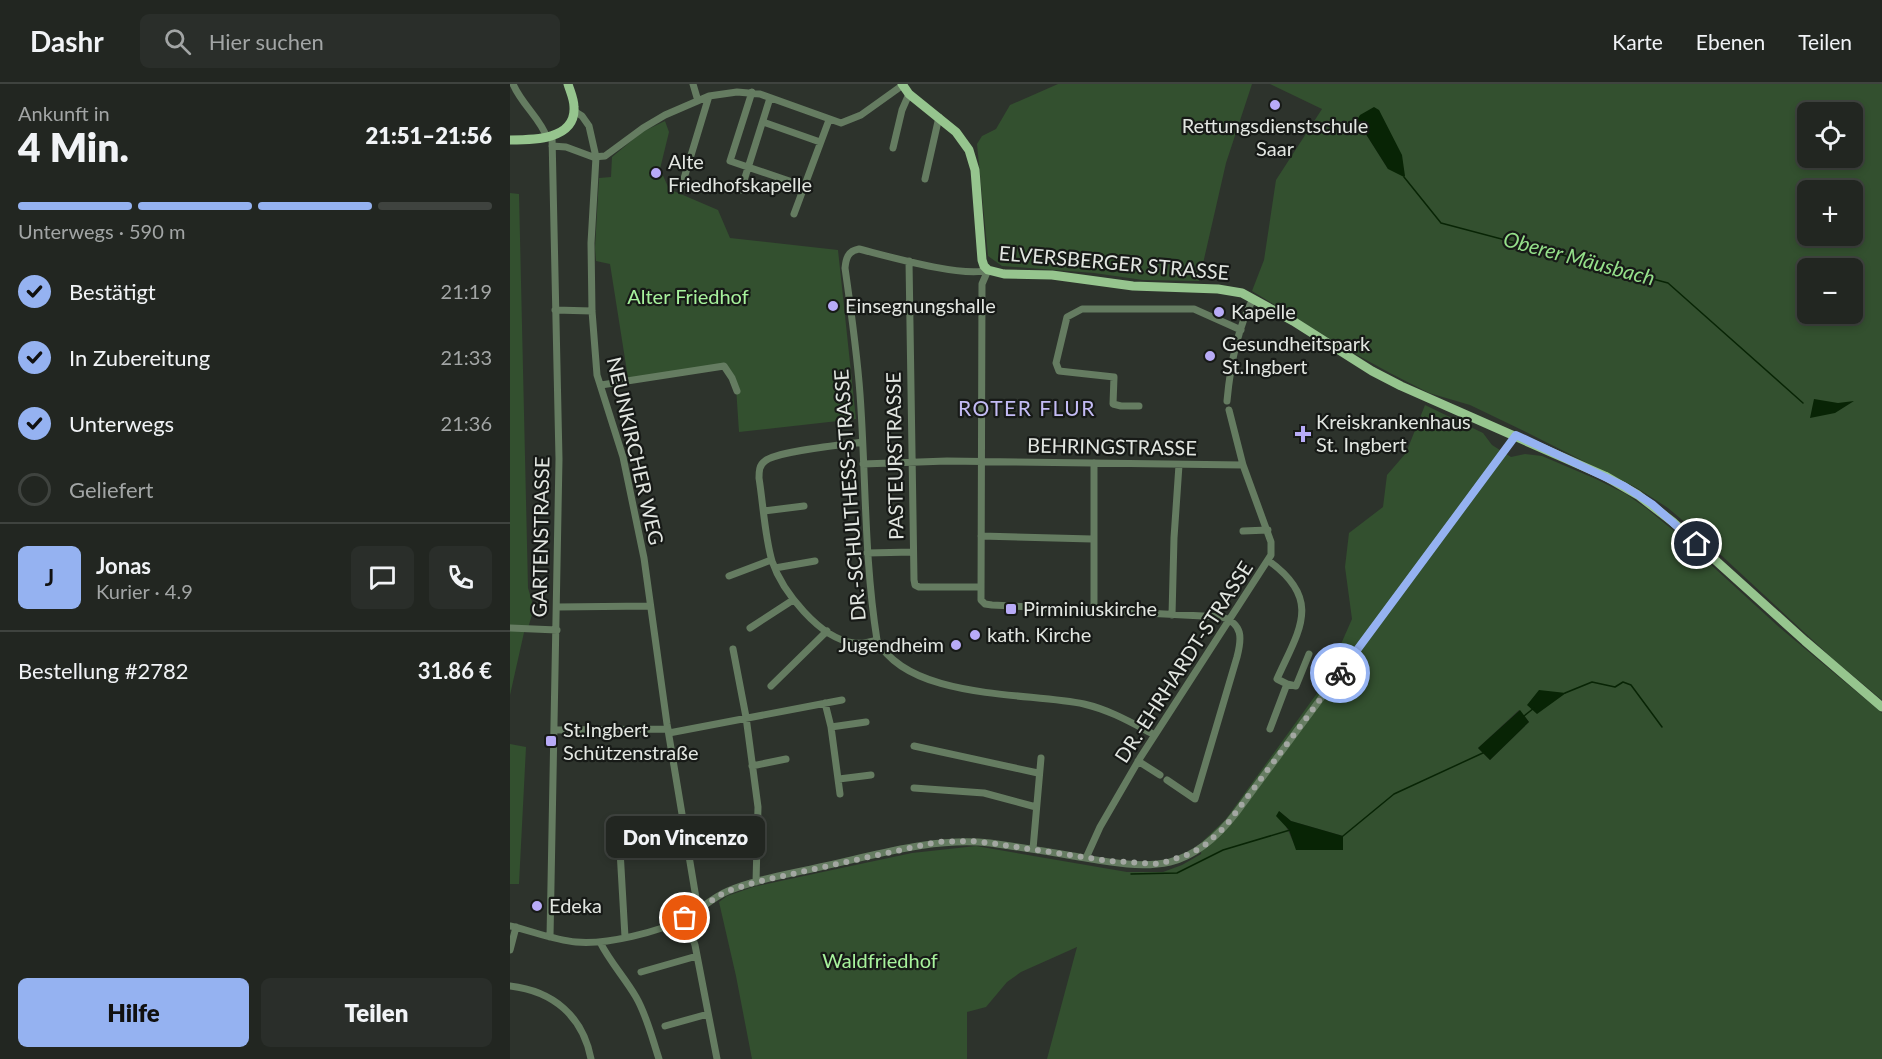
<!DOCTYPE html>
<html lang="de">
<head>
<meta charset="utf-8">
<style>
	:root { --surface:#222621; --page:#2a2e2a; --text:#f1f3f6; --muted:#a2a5a5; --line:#3f433f; --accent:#95b2f1 }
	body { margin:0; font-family:Lato,sans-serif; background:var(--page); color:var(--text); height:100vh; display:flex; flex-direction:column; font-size:22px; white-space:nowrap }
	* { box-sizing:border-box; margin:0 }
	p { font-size:20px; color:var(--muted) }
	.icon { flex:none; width:33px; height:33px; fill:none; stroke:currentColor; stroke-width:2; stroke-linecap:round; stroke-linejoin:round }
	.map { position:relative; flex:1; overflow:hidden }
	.details { display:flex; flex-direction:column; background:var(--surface); width:510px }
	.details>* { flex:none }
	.buttons { position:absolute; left:1287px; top:18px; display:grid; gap:12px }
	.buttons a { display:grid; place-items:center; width:66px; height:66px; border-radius:9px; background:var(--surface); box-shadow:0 3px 9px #0003,0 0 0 2px var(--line); font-size:30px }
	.pin { position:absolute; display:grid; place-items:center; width:51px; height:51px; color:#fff; margin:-26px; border:3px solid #fff; border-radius:50%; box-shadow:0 2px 6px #0007 }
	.courier { position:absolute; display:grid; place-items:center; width:60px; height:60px; margin:-30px; border:4px solid #95b2f1; border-radius:50%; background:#fff; color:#222; box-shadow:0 2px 8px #0007 }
	.bubble { position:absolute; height:42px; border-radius:9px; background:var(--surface); box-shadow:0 3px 9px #0003,0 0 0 2px var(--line); font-size:20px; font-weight:800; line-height:42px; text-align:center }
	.head em { font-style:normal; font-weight:800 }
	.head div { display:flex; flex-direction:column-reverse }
	.head { display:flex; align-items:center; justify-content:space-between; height:102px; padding:0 18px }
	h1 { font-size:39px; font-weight:800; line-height:45px }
	.bar { display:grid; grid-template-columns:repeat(4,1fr); gap:9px 6px; align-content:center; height:72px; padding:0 18px }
	.bar i { height:8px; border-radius:4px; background:var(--line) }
	.bar .active { background:var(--accent) }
	.bar p { grid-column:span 4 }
	.line { display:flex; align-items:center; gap:15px; padding:0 18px; border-top:2px solid var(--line) }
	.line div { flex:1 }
	.round { display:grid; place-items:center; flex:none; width:63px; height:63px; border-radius:9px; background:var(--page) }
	ol { padding:0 18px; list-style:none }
	li { display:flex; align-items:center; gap:18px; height:66px }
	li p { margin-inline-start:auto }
	li .icon { padding:6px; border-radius:50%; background:var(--accent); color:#111; stroke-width:4 }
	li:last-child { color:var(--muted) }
	li i { width:33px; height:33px; border:3px solid var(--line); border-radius:50% }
	.button { display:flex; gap:12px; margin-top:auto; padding:12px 18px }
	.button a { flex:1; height:69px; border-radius:9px; background:var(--accent); color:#111; font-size:24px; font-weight:800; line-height:69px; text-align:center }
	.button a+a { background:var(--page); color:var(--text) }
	header { display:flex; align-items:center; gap:36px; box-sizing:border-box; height:84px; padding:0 30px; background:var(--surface); border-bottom:2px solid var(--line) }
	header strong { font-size:28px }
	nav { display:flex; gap:33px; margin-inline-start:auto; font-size:21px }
	.search { width:420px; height:54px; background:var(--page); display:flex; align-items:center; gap:15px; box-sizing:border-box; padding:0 21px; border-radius:9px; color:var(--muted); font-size:22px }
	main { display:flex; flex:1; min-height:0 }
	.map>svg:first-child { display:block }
	.green { fill:#33502f; fill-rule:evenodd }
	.water { fill:#082405 }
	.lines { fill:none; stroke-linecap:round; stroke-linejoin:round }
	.stream { stroke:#082405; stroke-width:1.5 }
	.minor { stroke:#657c61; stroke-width:7 }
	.major { stroke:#96c58e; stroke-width:9 }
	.done { stroke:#a3a7a2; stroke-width:6; stroke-dasharray:0 10.8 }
	.route { stroke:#95b2f1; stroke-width:8 }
	.poi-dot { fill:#b8abf7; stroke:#171a17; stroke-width:2 }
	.labels { text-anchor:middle; stroke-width:4.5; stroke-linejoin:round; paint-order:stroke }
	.poi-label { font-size:20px; fill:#e2e6e1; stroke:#171a17; text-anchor:start }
	.street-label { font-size:20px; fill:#e2e6e1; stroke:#171a17 }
	.park-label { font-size:20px; fill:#a7f29c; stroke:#171a17 }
	.water-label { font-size:21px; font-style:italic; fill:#94df89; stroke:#171a17 }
	.neighbourhood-label { font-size:21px; letter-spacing:1.5px; fill:#c3bbf4; stroke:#171a17 }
</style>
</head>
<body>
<header>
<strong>Dashr</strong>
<div class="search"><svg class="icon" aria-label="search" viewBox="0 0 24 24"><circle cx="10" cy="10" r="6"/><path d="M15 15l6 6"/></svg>Hier suchen</div>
<nav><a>Karte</a><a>Ebenen</a><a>Teilen</a></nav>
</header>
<main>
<section class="details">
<div class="head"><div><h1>4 Min.</h1><p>Ankunft in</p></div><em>21:51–21:56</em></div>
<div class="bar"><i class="active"></i><i class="active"></i><i class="active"></i><i></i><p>Unterwegs · 590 m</p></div>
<ol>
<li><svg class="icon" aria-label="check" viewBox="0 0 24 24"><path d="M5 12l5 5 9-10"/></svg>Bestätigt<p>21:19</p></li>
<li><svg class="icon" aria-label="check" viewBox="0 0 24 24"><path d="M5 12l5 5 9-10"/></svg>In Zubereitung<p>21:33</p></li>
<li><svg class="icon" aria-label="check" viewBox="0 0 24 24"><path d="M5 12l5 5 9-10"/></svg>Unterwegs<p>21:36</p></li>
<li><i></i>Geliefert</li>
</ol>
<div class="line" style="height:108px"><b class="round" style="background:var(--accent);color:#111">J</b><div><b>Jonas</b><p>Kurier · 4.9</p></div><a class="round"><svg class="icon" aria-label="chat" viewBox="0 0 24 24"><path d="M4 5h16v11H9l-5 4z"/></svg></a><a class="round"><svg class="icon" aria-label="phone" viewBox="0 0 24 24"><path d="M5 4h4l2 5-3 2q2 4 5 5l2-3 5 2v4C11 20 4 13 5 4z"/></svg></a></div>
<div class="line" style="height:78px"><div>Bestellung #2782</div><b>31.86 €</b></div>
<div class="button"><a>Hilfe</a><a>Teilen</a></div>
</section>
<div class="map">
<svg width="1372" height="975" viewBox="0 0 1372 975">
	<rect width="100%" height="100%" fill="#2d332c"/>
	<path class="green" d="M 548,0 L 742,0 L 716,79 L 689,197 L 633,196 L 584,189 L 492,182 L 478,172 L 467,60 L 472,52 L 486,45 L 500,21 Z
		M 760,0 L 1372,0 L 1372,616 L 1323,575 L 1184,446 L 1158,424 L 1127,404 L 1014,347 L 960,321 L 919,309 L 880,289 L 838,266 L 742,207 L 754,176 L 766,96 L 812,25 ZM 869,26 L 878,85 L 847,36 ZM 1298,28 L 1342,28 L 1342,74 L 1298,74 ZM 1298,106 L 1342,106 L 1342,152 L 1298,152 ZM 1298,184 L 1342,184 L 1342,230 L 1298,230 Z
		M 155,37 L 159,48 L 150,85 L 159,105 L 208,126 L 220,154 L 328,166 L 346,335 L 229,348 L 226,303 L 215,282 L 118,294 L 100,180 L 86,177 L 85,164 L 89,94 L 101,93 L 102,73 L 132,48 Z
		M 0,109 L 9,110 L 18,504 L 24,524 L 18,544 L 15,544 L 0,611 Z
		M 915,321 L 973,349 L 982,361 L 1001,373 L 1015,370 L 1032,372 L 1086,395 L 1116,410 L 1136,424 L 1164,447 L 1269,543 L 1372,629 L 1372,975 L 537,975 L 567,863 L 511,888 L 497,898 L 476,923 L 457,928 L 457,975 L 242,975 L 226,892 L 209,818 L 217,812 L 243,803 L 275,796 L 402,769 L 466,762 L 617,788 L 653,788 L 672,781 L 691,770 L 692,758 L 716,735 L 813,601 L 842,535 L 835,483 L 839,449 L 873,423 L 877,391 L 896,369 ZM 1009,626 L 1019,638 L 980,676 L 968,664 ZM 769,727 L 781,737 L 833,752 L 833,765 L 787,766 Z
		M 0,660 L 16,663 L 9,800 L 0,800 Z"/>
	<path class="water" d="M 864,23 L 869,26 L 892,71 L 895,92 L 894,93 L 878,85 L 847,36 L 850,31 Z
		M 1304,315 L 1328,319 L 1344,317 L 1325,329 L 1300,334 Z
		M 1029,606 L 1056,609 L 1027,630 L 1017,621 Z
		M 1010,626 L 1019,638 L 980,676 L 968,664 Z
		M 769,727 L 781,737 L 833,752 L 833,766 L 786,766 L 779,746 L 766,732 Z"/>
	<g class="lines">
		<path class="stream" d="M 894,93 L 931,139 L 1158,199 L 1293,319
			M 1055,609 L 1082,598 L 1105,603 L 1113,598 L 1121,601 L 1152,643
			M 1014,632 L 1024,624
			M 833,752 L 884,710 L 975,668
			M 621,790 L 667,789 L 713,766 L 780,746"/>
		<path class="minor" d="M 3,0 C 12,21 31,35 37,54
			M 183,0 L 188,17
			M 242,8 L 220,77 L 294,102
			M 64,27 L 72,32 L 79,42 L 86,73 L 81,159 L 82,227 L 87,291 L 113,373 L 134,474 L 157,640 L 188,826
			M 253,38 L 310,58
			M 42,62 L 56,63 L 83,73 L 95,72 L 133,44 L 155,31 L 199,12 L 227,8 L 250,10 L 331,39 L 351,31 L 393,1
			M 383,64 L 392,26 L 399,10
			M 415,95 L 429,33
			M 172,101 L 199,12
			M 231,106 L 260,14
			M 284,130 L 319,36
			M 399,177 L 404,496 L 405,501 L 409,503 L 471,503
			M 478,186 C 453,194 377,172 349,165 C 338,167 336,174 335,184 C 341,226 347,268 350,310 C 356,392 354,474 367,556 C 399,616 515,608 574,620 C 600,626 622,639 645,651
			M 478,186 L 472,200 L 471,516 L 475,520 L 482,521 L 712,533 C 733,540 732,554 727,573 L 685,715 L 657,696
			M 45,226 L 82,227
			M 91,301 L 214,282 L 222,294 L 227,307
			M 717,317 C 720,284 727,245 743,215
			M 629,322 L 611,322 L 603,320 L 604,293 L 549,287 L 546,279 L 557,233 L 572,225 L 684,225 L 731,246
			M 352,358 C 333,361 267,367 255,377 C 249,381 249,388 249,394 C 253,419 255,454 262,477 C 272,507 310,555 344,559 C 352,560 360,558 367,556
			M 584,379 L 584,527
			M 353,380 L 437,377 L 733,381
			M 254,427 L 294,422
			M 733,447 L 758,446
			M 471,452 L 582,455
			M 357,469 L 403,468
			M 759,477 C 813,516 789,546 767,595 L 777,600 L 786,602 L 799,570
			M 265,484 L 305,477
			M 219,492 L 261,476
			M 47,523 L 140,522
			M 662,531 L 664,454 L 669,381
			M 0,544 L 47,546
			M 240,544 L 283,516
			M 223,565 L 236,633 L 248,723 L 246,798
			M 261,602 L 317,547
			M 315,619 L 321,643 L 330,710
			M 321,643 L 356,638
			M 760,645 L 777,600
			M 44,646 L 158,645
			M 159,649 L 332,616
			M 404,662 L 528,689
			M 628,677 L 650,691
			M 242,682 L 276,675
			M 329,695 L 361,691
			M 404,704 L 474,709 L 526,723
			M 109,749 L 115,853
			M 523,765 L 531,674
			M 576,774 L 590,743 L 630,674 L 761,471 L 761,458 L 733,381 L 719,326
			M 175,834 L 185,861 L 207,975
			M 0,842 C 22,847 44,856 66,858 C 96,861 149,848 176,834 C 190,826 203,813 218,807 C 247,795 280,790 310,783 C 366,771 423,753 480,759 C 508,763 535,767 563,772 C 593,777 629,785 660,778 C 688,771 709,751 726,729 L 1006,351
			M 40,853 L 49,375 L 42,52
			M 90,858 C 100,878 115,894 126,913 C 137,932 142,954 149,975
			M 0,866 L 6,843
			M 131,888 L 187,872
			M 0,902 C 43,907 73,932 81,975
			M 155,942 L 198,930"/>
		<path class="major" d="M 392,0 L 399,10 L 446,48 L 459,66 L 465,86 L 472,176 L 474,182 L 478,186 L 494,190 L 542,191 L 623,202 L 708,205 L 732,209 L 783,237 L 862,287 L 891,302 L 1095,392 L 1128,411 L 1163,438 L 1295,557 L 1372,623
			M 0,56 C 23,56 66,56 64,23 C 64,15 60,7 58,0"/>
	</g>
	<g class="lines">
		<path class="done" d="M 175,834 L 215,808 L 246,798 L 427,758 L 460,757 L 480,759 L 599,777 L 649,780 L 680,770 L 695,761 L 715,743 L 830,589"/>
		<path class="route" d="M 830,589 L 1006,351 L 1114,402 L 1142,420 L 1187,460"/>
	</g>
	<g class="poi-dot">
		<circle cx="765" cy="21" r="6"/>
		<circle cx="146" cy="89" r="6"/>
		<circle cx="323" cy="222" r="6"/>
		<circle cx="709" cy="228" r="6"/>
		<circle cx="700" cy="272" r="6"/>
		<path d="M790 341h6v6h6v6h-6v6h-6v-6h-6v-6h6z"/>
		<rect x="495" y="519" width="12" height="12" rx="3"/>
		<circle cx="465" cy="551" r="6"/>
		<circle cx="446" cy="561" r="6"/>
		<rect x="35" y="651" width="12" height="12" rx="3"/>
		<circle cx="27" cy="822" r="6"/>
	</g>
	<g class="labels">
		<g class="poi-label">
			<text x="765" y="49" text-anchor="middle">Rettungsdienstschule<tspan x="765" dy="23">Saar</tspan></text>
			<text x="158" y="85">Alte<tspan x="158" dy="23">Friedhofskapelle</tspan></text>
			<text x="335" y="229">Einsegnungshalle</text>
			<text x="721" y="235">Kapelle</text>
			<text x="712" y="267">Gesundheitspark<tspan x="712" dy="23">St.Ingbert</tspan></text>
			<text x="806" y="345">Kreiskrankenhaus<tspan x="806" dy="23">St. Ingbert</tspan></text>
			<text x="513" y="532">Pirminiuskirche</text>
			<text x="477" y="558">kath. Kirche</text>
			<text x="434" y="568" text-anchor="end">Jugendheim</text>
			<text x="53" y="653">St.Ingbert<tspan x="53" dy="23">Schützenstraße</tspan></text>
			<text x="39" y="829">Edeka</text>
		</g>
		<g class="street-label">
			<text transform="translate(604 179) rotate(5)" y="7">ELVERSBERGER STRASSE</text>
			<text transform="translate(602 363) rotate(1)" y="7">BEHRINGSTRASSE</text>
			<text transform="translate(125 367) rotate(77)" y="7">NEUNKIRCHER WEG</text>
			<text transform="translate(385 372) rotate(-91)" y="7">PASTEURSTRASSE</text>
			<text transform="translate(340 411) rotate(-94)" y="7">DR.-SCHULTHESS-STRASSE</text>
			<text transform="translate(31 453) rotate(-89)" y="7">GARTENSTRASSE</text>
			<text transform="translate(674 578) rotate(-57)" y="7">DR.-EHRHARDT-STRASSE</text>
		</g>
		<g class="park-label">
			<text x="178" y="220">Alter Friedhof</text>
			<text x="370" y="884">Waldfriedhof</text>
		</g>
		<g class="water-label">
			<text transform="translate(1069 175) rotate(15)" y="7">Oberer Mäusbach</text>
		</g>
		<g class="neighbourhood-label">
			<text x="517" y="332">ROTER FLUR</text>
		</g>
	</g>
</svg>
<div class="buttons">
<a><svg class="icon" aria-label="locate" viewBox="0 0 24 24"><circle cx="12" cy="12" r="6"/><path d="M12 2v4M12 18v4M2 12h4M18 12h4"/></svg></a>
<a>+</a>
<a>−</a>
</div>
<div class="pin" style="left:175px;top:834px;background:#ea580c"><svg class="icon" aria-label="bag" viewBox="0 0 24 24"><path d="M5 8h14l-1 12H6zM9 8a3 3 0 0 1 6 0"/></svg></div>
<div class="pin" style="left:1187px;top:460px;background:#1f2937"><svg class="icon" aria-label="home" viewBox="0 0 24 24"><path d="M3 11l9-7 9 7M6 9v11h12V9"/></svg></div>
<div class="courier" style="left:830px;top:589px"><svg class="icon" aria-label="bike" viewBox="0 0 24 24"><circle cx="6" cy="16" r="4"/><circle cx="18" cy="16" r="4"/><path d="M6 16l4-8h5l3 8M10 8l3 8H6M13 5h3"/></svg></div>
<div class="bubble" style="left:96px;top:732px;width:159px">Don Vincenzo</div>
</div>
</main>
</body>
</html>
